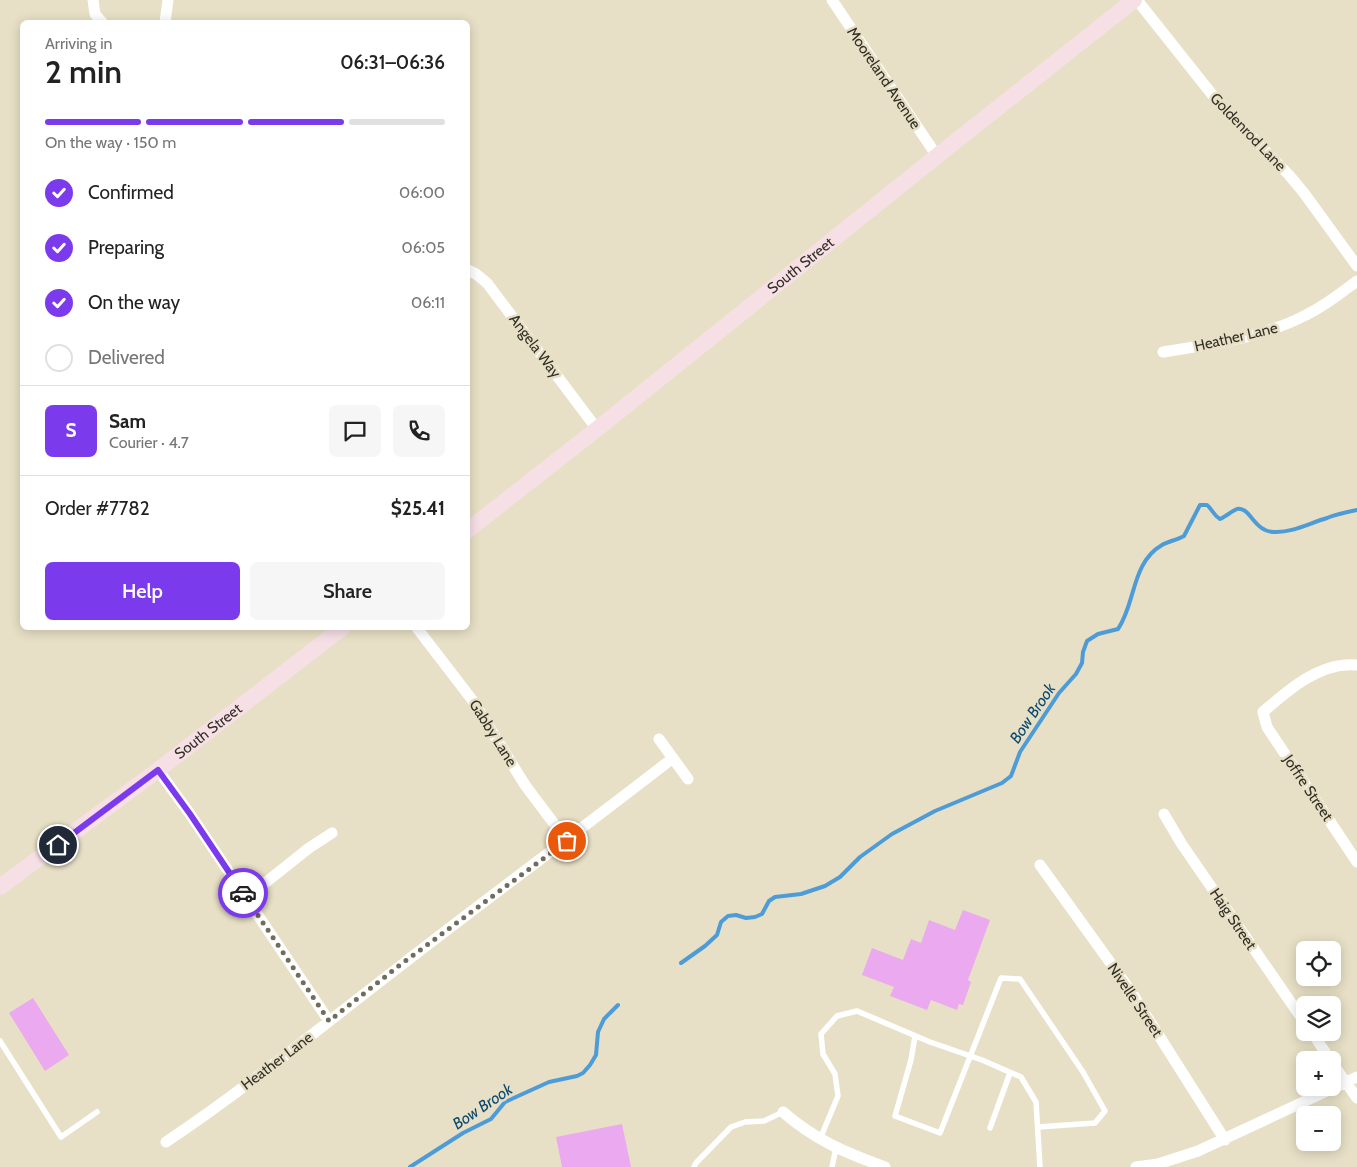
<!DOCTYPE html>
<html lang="en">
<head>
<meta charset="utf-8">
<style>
	:root { --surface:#fff; --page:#f6f6f6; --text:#222; --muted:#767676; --line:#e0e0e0; --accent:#7c3aed }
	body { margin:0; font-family:Cabin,sans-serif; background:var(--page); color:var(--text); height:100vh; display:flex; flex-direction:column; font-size:19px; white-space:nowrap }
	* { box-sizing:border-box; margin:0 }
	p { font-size:16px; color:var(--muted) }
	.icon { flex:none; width:28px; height:28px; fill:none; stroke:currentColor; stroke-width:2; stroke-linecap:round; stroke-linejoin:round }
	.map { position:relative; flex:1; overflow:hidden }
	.drawer { position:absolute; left:20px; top:20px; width:450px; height:610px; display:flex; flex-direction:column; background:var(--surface); border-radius:8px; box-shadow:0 2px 12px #0003 }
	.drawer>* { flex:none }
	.controls { position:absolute; left:1296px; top:941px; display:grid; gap:10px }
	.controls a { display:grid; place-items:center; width:45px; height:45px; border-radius:8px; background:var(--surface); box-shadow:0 2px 12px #0003; font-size:25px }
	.pin { position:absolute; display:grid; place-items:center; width:42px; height:42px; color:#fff; margin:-21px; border:2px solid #fff; border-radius:50%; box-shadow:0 1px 5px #0007 }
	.courier { position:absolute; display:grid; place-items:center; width:50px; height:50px; margin:-25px; border:4px solid #7c3aed; border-radius:50%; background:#fff; color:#222; box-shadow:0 1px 6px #0007 }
	.summary em { font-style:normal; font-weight:600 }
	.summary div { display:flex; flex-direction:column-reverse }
	.summary { display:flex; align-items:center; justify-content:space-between; height:85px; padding:0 25px }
	h1 { font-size:32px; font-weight:600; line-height:38px }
	.bar { display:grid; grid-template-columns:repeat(4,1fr); gap:8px 5px; align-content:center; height:60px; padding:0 25px }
	.bar i { height:6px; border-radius:4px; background:var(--line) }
	.bar .current { background:var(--accent) }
	.bar p { grid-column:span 4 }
	.line { display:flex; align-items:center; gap:12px; padding:0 25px; border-top:1px solid var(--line) }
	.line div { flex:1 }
	.round { display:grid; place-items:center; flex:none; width:52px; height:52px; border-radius:8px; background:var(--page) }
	ol { padding:0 25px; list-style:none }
	li { display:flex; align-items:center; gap:15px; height:55px }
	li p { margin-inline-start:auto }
	li .icon { padding:5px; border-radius:50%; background:var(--accent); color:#fff; stroke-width:4 }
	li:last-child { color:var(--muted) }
	li i { width:28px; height:28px; border:2px solid var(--line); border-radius:50% }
	.cta { display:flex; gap:10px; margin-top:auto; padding:10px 25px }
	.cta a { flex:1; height:58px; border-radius:8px; background:var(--accent); color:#fff; font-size:20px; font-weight:600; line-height:58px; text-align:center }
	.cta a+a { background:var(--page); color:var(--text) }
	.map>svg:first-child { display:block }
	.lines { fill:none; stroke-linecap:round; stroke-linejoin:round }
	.stream { stroke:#4d9cd8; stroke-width:4 }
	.building { fill:#eba9ef }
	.service { stroke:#fff; stroke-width:5.5 }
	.minor { stroke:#fff; stroke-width:11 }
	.secondary { stroke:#f7dfe6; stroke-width:16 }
	.done { stroke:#716d5d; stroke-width:5; stroke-dasharray:0 9 }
	.route { stroke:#7c3aed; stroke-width:6 }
	.labels { text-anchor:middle; stroke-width:5; stroke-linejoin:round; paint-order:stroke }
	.street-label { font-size:15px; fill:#322f25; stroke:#e7e0c6 }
	.water-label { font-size:16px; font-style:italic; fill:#0a486f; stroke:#e7e0c6 }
</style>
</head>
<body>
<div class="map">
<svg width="1357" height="1167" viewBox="0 0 1357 1167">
	<rect width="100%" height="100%" fill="#e7e0c6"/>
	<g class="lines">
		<path class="stream" d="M 681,963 L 705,946 L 717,935 L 721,922 L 728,916 L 736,915 L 746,918 L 755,917 L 762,914 L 769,901 L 775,897 L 801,894 L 825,886 L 840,877 L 860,857 L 892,834 L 935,811 L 1002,783 L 1011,776 L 1020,752 L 1059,693 L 1076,674 L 1082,663 L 1083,652 L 1087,641 L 1098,634 L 1118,629 C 1136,603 1131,563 1162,545 C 1169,541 1177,540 1184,536 L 1200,505 L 1207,505 C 1213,510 1213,515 1220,519 C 1225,517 1232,511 1237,509 C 1250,506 1254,532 1274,532 C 1292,533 1310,523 1327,518 C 1337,514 1347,512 1357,510
			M 410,1167 L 463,1133 L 491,1119 L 505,1102 L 549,1082 L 577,1076 L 583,1073 L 590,1065 L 596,1055 L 598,1032 L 604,1019 L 618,1005"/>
	</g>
	<path class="building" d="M 963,910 L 990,920 L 968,980 L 971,982 L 963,1005 L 959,1004 L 957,1010 L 931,1000 L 927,1010 L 890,996 L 894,987 L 862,975 L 872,948 L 903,960 L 911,939 L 921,943 L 929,920 L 955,930 Z
		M 33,998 L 69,1055 L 45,1071 L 9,1013 Z
		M 622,1124 L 631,1167 L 562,1167 L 556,1137 Z"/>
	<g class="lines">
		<path class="service" d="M 915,1036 L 911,1060 L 895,1116 L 940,1133 L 1001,978 L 1020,979 L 1083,1072 L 1105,1111 L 1095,1123 L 1038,1127
			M 0,1041 L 61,1137 L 97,1112
			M 990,1128 L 1010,1073
			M 820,1139 L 838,1096 L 835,1074 L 823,1054 L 821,1034 L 837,1016 L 857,1011 L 930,1042 L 982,1060 L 1021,1077 L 1036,1102 L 1040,1167
			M 694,1167 L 696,1163 L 731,1127 L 745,1122 L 764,1121 L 783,1112
			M 832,1167 L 836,1148"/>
		<path class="minor" d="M 93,0 L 95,14 L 102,22
			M 832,0 L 937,156
			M 1137,0 L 1222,107 L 1289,175 L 1304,193 L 1357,266
			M 165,22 L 168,0
			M 468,270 L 476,274 L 487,283 L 597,429
			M 1163,352 C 1212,344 1262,338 1306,315 C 1325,306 1341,293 1357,281
			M 417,628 L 473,701 L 525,785 L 567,841
			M 1357,665 C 1321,661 1288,690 1263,712 L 1267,727 L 1357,862
			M 659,739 L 688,779
			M 158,770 L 190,814 L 329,1021
			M 1164,814 L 1181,843 L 1305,1023
			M 1040,865 L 1130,990 L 1225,1140
			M 246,898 L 309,848 L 332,833
			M 1312,1032 L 1330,1060
			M 1332,1063 L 1357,1098
			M 783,1112 C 815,1140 846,1153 885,1167
			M 166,1142 C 247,1088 322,1026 399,967 C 490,896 582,829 673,758
			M 1136,1167 L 1158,1164 L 1198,1151 L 1357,1077"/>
		<g class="secondary">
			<path id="s1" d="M 468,530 L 597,429 L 937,156 L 1134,0"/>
			<path id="s2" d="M 0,887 L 158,770 L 342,628"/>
		</g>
	</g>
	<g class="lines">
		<path class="done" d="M 243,893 L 329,1021 L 400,965 L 567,841"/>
		<path class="route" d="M 58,845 L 158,770 L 190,814 L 243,893"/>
	</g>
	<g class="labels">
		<g class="street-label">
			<text transform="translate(884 78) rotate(56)" y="5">Mooreland Avenue</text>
			<text transform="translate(1248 132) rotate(46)" y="5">Goldenrod Lane</text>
			<text dy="5" stroke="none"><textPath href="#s1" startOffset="425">South Street</textPath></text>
			<text transform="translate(1236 337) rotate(-13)" y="5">Heather Lane</text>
			<text transform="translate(535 346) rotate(53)" y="5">Angela Way</text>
			<text dy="5" stroke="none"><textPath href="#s2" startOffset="260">South Street</textPath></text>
			<text transform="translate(493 733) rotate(58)" y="5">Gabby Lane</text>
			<text transform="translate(1308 788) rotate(56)" y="5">Joffre Street</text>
			<text transform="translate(1233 919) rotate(56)" y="5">Haig Street</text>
			<text transform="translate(1135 1000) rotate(56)" y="5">Nivelle Street</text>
			<text transform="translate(277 1061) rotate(-37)" y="5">Heather Lane</text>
		</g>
		<g class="water-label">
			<text transform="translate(1032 713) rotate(-56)" y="6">Bow Brook</text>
			<text transform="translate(482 1106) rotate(-34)" y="6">Bow Brook</text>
		</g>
	</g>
</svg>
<div class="controls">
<a><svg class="icon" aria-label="locate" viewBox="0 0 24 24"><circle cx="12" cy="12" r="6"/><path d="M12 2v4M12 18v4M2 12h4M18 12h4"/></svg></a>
<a><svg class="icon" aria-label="layers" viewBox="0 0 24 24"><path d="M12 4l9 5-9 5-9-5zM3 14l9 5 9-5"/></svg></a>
<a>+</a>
<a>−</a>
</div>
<div class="pin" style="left:567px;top:841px;background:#ea580c"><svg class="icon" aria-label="bag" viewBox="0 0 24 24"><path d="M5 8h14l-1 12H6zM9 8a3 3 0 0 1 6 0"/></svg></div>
<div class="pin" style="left:58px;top:845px;background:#1f2937"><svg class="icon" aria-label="home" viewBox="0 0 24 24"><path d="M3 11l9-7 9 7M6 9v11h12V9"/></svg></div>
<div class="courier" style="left:243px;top:893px"><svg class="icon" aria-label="car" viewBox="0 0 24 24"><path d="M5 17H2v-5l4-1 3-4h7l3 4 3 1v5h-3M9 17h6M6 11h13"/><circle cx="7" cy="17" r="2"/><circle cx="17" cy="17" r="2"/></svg></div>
<section class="drawer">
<div class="summary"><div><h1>2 min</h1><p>Arriving in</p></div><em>06:31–06:36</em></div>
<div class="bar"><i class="current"></i><i class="current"></i><i class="current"></i><i></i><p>On the way · 150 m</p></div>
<ol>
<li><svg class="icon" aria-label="check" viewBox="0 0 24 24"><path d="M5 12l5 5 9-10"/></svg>Confirmed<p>06:00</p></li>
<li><svg class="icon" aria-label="check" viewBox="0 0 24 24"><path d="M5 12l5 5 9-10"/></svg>Preparing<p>06:05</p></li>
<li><svg class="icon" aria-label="check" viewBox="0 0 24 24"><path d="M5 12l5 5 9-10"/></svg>On the way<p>06:11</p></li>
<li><i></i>Delivered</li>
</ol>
<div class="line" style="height:90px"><b class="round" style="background:var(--accent);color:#fff">S</b><div><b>Sam</b><p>Courier · 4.7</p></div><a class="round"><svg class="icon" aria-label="chat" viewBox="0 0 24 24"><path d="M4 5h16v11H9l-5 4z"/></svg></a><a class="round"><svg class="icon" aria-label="phone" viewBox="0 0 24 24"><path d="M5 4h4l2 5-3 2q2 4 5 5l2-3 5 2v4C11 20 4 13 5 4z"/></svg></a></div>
<div class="line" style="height:65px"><div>Order #7782</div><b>$25.41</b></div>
<div class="cta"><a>Help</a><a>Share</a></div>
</section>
</div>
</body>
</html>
